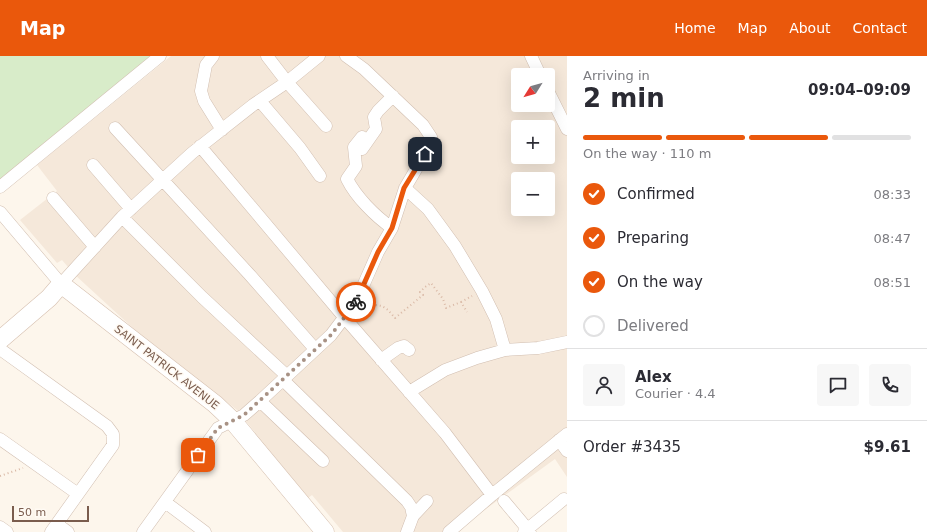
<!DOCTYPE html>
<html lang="en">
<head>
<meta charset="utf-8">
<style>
	:root { --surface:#fff; --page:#f7f7f7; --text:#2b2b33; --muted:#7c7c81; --line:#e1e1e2; --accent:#ea580c }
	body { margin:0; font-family:"DejaVu Sans",sans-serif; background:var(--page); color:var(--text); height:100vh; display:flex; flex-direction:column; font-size:15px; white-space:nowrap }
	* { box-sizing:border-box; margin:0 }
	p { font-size:13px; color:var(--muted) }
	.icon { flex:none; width:22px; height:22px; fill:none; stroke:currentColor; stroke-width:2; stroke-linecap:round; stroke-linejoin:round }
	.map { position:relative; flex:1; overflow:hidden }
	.details { display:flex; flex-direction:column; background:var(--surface); width:360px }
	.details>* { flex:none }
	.needle { width:26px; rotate:233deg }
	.controls { position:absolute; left:511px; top:12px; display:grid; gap:8px }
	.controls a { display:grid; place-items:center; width:44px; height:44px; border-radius:4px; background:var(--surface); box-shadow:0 4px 16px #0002; font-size:20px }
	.scale { position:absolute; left:12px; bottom:10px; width:77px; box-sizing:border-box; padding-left:4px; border:2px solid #7a5c4d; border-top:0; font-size:11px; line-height:14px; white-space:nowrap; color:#7a5c4d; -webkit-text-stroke:3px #fffaf3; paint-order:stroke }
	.pin { position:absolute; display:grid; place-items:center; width:34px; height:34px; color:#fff; margin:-17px; border-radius:8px; box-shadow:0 2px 6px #0006 }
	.courier { position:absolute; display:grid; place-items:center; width:40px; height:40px; margin:-20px; border:3px solid #ea580c; border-radius:50%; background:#fff; color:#222; box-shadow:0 1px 5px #0007 }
	.head em { font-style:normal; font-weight:800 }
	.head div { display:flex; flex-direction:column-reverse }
	.head { display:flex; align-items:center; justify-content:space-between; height:68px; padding:0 16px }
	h1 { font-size:26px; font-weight:800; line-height:30px }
	.bar { display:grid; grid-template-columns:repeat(4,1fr); gap:6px 4px; align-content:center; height:48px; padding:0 16px }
	.bar i { height:5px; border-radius:3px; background:var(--line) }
	.bar .on { background:var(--accent) }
	.bar p { grid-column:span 4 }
	.line { display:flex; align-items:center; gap:10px; padding:0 16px; border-top:1px solid var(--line) }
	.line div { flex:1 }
	.round { display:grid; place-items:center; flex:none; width:42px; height:42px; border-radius:4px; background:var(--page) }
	ol { padding:0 16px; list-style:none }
	li { display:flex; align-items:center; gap:12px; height:44px }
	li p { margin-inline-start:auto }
	li .icon { padding:4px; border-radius:50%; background:var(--accent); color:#fff; stroke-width:4 }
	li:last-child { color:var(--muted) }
	li i { width:22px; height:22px; border:2px solid var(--line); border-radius:50% }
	header { display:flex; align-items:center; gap:24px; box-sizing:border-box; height:56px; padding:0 20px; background:var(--accent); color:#fff }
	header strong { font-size:19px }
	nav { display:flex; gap:22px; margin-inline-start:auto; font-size:14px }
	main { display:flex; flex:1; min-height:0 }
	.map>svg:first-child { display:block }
	.residential { fill:#f5e8da; fill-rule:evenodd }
	.green { fill:#d8ecc9 }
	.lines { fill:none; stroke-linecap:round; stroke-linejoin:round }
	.street-casing { stroke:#d1beb0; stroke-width:13 }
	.secondary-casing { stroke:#d6c0b0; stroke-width:19 }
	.path { stroke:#d9b8a5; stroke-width:2; stroke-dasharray:1 3; stroke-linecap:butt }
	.street { stroke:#fff; stroke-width:12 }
	.secondary { stroke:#fff; stroke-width:18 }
	.done { stroke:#a89285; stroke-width:4; stroke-dasharray:0 7.2 }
	.route { stroke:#ea580c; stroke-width:5 }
	.labels { text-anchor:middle; stroke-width:3; stroke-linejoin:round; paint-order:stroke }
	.street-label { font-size:11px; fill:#7a5c4d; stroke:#fffaf3 }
</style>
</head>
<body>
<header>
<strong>Map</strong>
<nav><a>Home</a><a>Map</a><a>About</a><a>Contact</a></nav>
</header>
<main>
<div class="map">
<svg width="567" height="476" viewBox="0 0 567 476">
	<rect width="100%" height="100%" fill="#fdf6ec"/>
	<path class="residential" d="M 171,0 L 567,0 L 567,421 L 555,403 L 454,476 L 343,476 L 312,439 L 308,442 L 237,354 L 134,273 L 74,218 L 62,204 L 57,207 L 20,164 L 57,135 L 37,109 ZM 518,19 L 548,19 L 548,49 L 518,49 ZM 518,71 L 548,71 L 548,101 L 518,101 ZM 518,123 L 548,123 L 548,153 L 518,153 Z"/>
	<path class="green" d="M 0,0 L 155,0 L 0,128 Z"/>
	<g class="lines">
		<defs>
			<path id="street" d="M 213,0 L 206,9 L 201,35 L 204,45 L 222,74
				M 267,0 L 287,26 L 326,70
				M 531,0 L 540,19
				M 548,35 L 567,73
				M 260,45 L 300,92 L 320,120
				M 115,72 L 249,218 L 315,293
				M 362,81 L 354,91 L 356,110 L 347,123 C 356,141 375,160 392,172
				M 200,90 L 344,261 L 445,377 L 492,439
				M 362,93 L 376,73 L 374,61 L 378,55 L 393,40
				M 93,109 L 131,153
				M 0,131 L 160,0
				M 405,132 L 428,153 L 455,190 L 482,235 L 496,263 L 505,294
				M 53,142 L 95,191
				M 0,156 L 61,228 L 122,161 L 192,97 L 253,49 L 287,26 L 319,0
				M 122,161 L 202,241 L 287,320
				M 0,293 L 107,370 L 113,378 L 113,389 L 51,476
				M 381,304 L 398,292 L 404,290 L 409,294
				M 283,324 L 407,445 L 411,451 L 413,460
				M 409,336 L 445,314 L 477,302 L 505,294 L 538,292 L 567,286
				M 260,345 L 323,405
				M 0,383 L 78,438
				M 559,384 L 567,395
				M 504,445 L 530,476
				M 165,446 L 205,476
				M 57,468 L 68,476
				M 0,471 L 7,476
				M 143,476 L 218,372 L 244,359 L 260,345 L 331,279 L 356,246 L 378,196 L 392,172 L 405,132 L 432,86 L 431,81 L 423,69 L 364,13 L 346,0
				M 407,476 L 413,460 L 427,445
				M 449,476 L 492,439 L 567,378
				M 524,476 L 564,443"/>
			<path id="secondary" d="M 0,284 L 49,242 L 61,228 L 215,348 L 232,364 L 325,476"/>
		</defs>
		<use href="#street" class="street-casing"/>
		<use href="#secondary" class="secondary-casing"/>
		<path class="path" d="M 369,245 L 375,249 L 382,250 L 388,254 L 395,262 L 423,239 L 420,236 L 425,231 L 431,227 L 443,243 L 446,252 L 461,246 L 467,256
			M 461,246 L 472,240
			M 0,420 L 23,412"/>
		<use href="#street" class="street"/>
		<use href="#secondary" class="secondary"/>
	</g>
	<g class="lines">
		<path class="done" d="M 198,399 L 218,372 L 244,359 L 331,279 L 356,246"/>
		<path class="route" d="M 356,246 L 378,196 L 392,172 L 404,132 L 425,98"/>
	</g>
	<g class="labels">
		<g class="street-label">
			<text transform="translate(167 311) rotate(38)" y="4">SAINT PATRICK AVENUE</text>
		</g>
	</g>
</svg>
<div class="controls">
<a><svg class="needle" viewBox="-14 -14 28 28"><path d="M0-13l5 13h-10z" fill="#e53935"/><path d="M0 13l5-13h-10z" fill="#7c7c81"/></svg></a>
<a>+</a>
<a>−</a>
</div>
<div class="scale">50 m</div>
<div class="pin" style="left:198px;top:399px;background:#ea580c"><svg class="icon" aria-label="bag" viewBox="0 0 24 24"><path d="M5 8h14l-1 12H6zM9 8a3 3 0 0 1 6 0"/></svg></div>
<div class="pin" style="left:425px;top:98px;background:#1f2937"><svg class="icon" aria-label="home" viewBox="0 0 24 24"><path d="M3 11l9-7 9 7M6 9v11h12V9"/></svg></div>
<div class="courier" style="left:356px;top:246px"><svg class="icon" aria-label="bike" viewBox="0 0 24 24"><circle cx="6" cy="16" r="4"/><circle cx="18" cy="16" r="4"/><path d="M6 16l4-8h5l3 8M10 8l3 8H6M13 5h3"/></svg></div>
</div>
<section class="details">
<div class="head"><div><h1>2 min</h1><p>Arriving in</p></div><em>09:04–09:09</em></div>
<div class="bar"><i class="on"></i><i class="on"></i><i class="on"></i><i></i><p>On the way · 110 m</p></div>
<ol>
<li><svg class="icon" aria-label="check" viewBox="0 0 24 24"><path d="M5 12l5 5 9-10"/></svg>Confirmed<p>08:33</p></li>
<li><svg class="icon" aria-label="check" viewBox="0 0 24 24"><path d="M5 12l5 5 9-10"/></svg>Preparing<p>08:47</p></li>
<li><svg class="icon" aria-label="check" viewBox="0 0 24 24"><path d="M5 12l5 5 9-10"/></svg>On the way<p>08:51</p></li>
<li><i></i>Delivered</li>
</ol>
<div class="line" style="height:72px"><a class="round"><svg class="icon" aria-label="person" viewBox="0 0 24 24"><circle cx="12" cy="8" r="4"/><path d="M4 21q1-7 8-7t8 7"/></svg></a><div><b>Alex</b><p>Courier · 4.4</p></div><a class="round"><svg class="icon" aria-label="chat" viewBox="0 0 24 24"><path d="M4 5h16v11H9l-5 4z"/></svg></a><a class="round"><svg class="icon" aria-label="phone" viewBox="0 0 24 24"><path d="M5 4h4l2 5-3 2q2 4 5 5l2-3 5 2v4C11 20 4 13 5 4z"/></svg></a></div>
<div class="line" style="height:52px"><div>Order #3435</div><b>$9.61</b></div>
</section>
</main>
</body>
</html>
